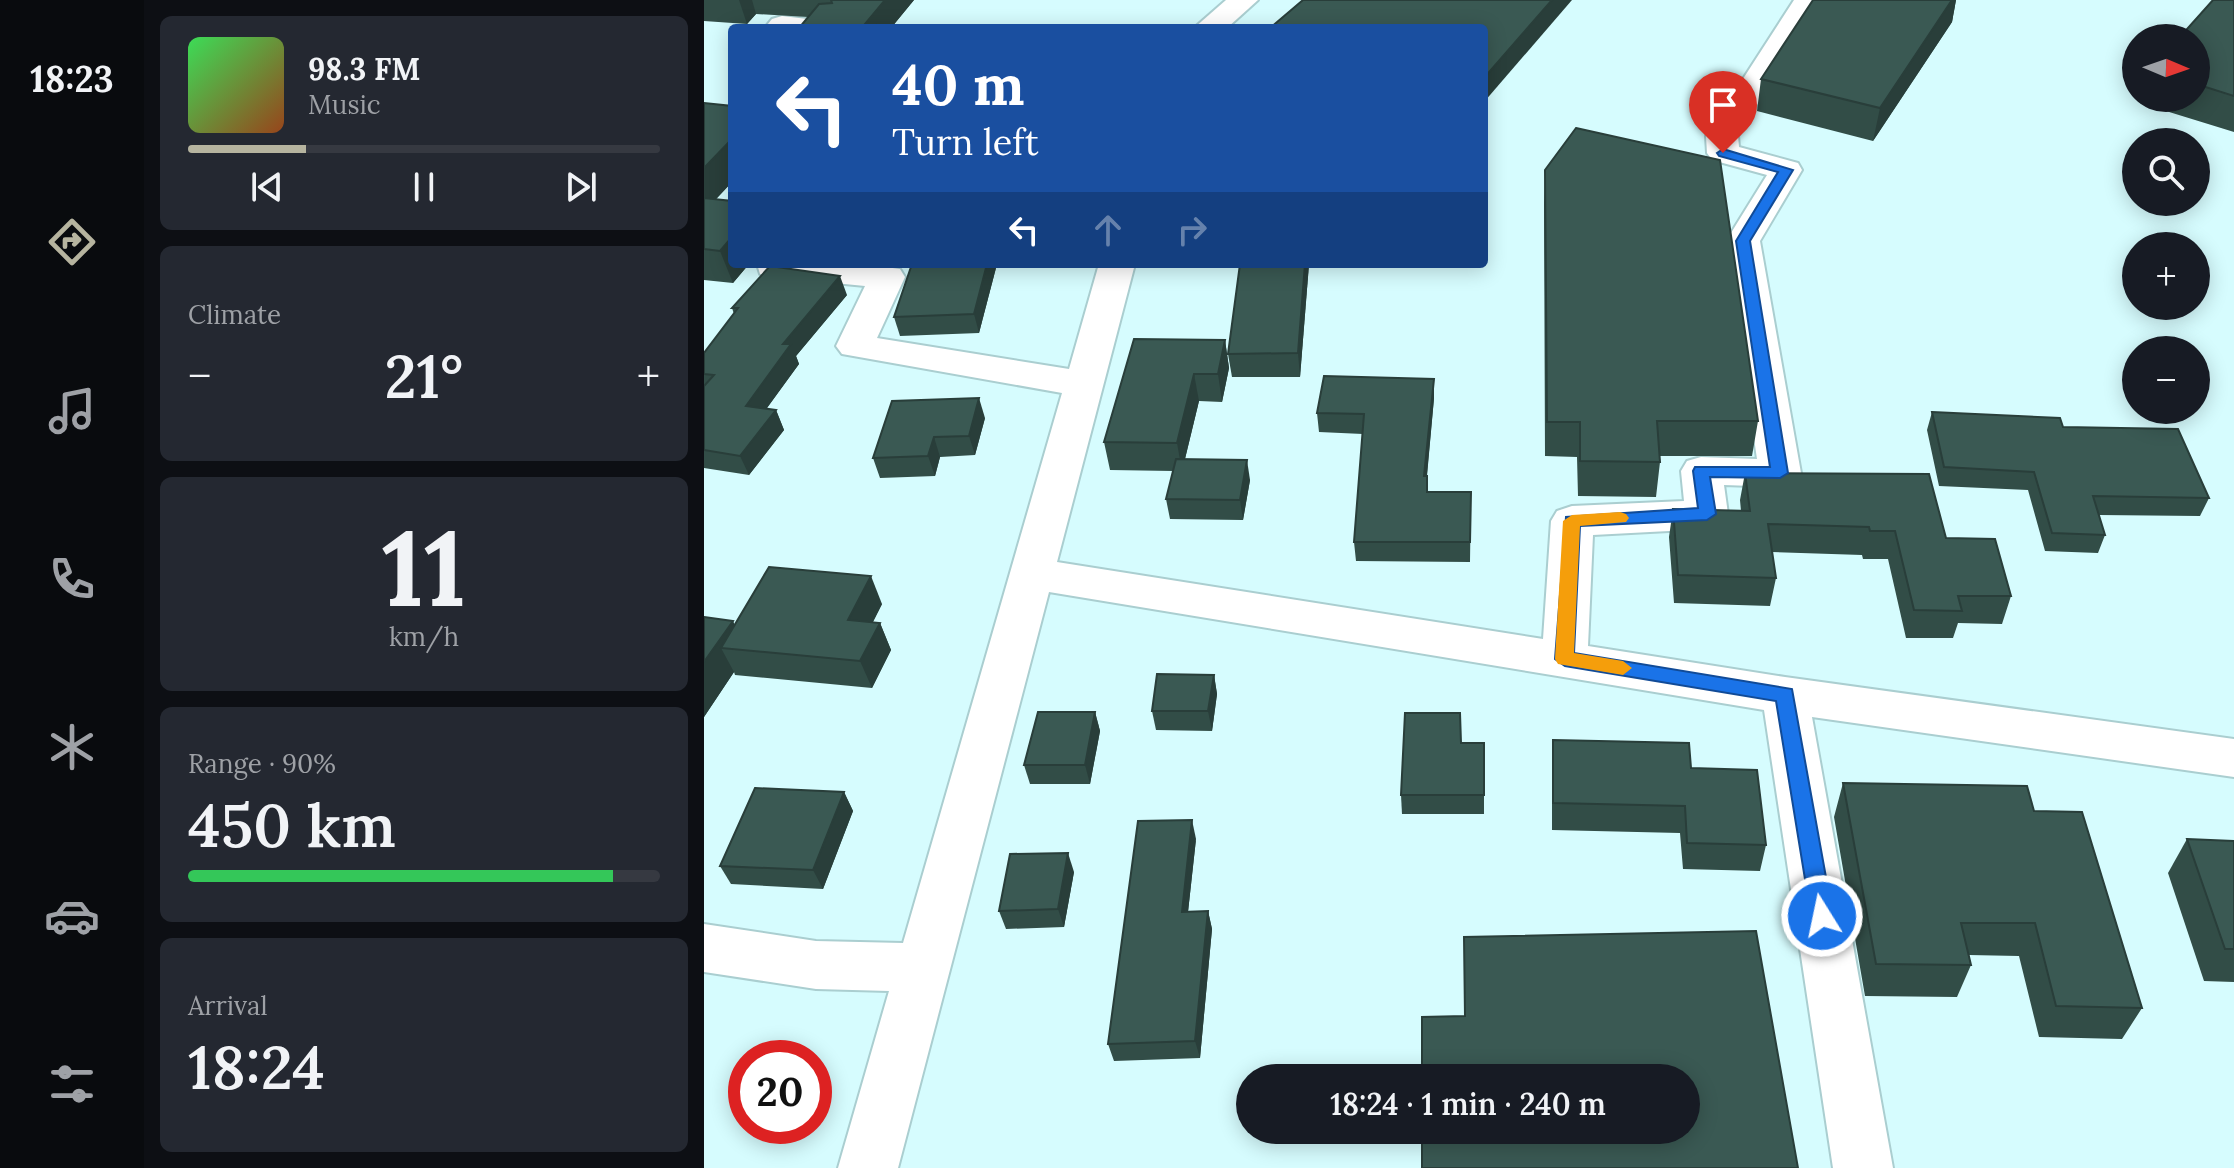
<!DOCTYPE html>
<meta charset="utf-8">
<style>
:root{--surface:#171b24;--page:#242831;--text:#f1f3f6;--muted:#9ea1a6;--line:#363941;--accent:#b6b49f}
body{margin:0;font-family:Lora,serif;background:var(--page);color:var(--text);height:100vh;display:flex;flex-direction:column;font-size:30px;white-space:nowrap}
*{box-sizing:border-box;margin:0}
p{font-size:26px;color:var(--muted)}
.icon{flex:none;width:44px;height:44px;fill:none;stroke:currentColor;stroke-width:2;stroke-linecap:round;stroke-linejoin:round}
.map{position:relative;flex:1;overflow:hidden}
.panel{display:flex;flex-direction:column;gap:16px;padding:16px;background:#0d0f14;width:560px}
.panel>*{flex:none}
.hud{position:absolute;left:24px;top:24px;width:760px;height:244px;border-radius:8px;box-shadow:0 4px 20px #0003;background:#1a4fa0;color:#fff;overflow:hidden}
.needle{width:52px;rotate:92deg}
.fabs{position:absolute;left:1418px;top:24px;display:grid;gap:16px}
.fabs a{display:grid;place-items:center;width:88px;height:88px;border-radius:50%;background:var(--surface);box-shadow:0 4px 20px #0003;font-size:40px}
.speed{position:absolute;left:24px;top:1040px;display:flex;gap:16px;font-size:40px;font-weight:700;text-align:center}
.speed>*{display:grid;place-content:center;width:104px;height:104px;border-radius:50%;background:var(--surface);box-shadow:0 4px 20px #0003;line-height:1}
.speed .limit{border:12px solid #d22;background:#fff;color:#111}
.pin{position:absolute;display:grid;place-items:center;width:68px;height:68px;color:#fff;margin:-82px -34px;border-radius:50% 50% 50% 0;rotate:-45deg;box-shadow:0 0 8px #0007}
.pin .icon{rotate:45deg}
.me{position:absolute;width:88px;margin:-44px;rotate:350deg;stroke-linejoin:round;filter:drop-shadow(0 0 6px #0008)}
.turn{display:flex;align-items:center;gap:28px;height:168px;padding:0 32px;font-size:36px}
.turn .icon{width:104px;height:104px;stroke-width:2.5}
.turn b{display:block;font-size:56px;line-height:68px}
.lanes{display:flex;align-items:center;height:76px;padding:0 32px;background:#0003;justify-content:center;gap:40px;direction:ltr}
.lanes .off{opacity:.35}
.big{font-size:60px;font-weight:600;line-height:1.1}
.panel .widget{flex:1;display:flex;flex-direction:column;justify-content:center;gap:12px;min-width:0;padding:0 28px;border-radius:12px;background:var(--page)}
.panel .dial{align-items:center;gap:0}
.dial b{font-size:104px;line-height:1}
.song{display:flex;align-items:center;gap:24px}
.cover{width:96px;height:96px;border-radius:12px;background:linear-gradient(135deg,hsl(130 70% 55%),hsl(20 70% 35%))}
.played{height:8px;border-radius:4px;background:linear-gradient(90deg,var(--accent) 25%,var(--line) 25%)}
.keys{display:flex;justify-content:space-around;direction:ltr}
.heat{display:flex;justify-content:space-between;align-items:center;font-size:44px;direction:ltr}
.charge{height:12px;border-radius:6px;background:linear-gradient(90deg,#34c759 90%,var(--line) 0)}
.trip{position:absolute;left:532px;top:1064px;width:464px;height:80px;border-radius:40px;background:var(--surface);box-shadow:0 4px 20px #0003;font-weight:600;line-height:80px;text-align:center}
main{display:flex;flex:1;min-height:0}
.tab-bar{display:flex;flex-direction:column;width:144px;justify-content:space-around;align-items:center;background:#090b0e;color:var(--muted)}
.tab-bar .icon{width:56px;height:56px}
.tab-bar .on{color:var(--accent)}
.tab-bar b{font-size:36px;color:var(--text)}
.map>svg:first-child{display:block}
.lines{fill:none;stroke-linecap:round;stroke-linejoin:round}
.minor-casing{stroke:#aaced0;stroke-width:4}
.minor{fill:#fff;fill-rule:evenodd}
.wall{fill:#324d47}
.shaded-wall{fill:#293e3a}
.building{fill:#3a5953;stroke:#293e3a;stroke-width:2}
.route{fill:#1a73e8;stroke:#114b97;stroke-width:2}
.slow{fill:#f59e0b}
</style>
<main>
<nav class="tab-bar">
<b>18:23</b>
<svg class="icon on" aria-label="directions" viewBox="0 0 24 24"><path d="M12 3l9 9-9 9-9-9zM9 14v-3h6M13 9l2 2-2 2"/></svg>
<svg class="icon" aria-label="music" viewBox="0 0 24 24"><path d="M9 18V5l10-2v13"/><circle cx="6" cy="18" r="3"/><circle cx="16" cy="16" r="3"/></svg>
<svg class="icon" aria-label="phone" viewBox="0 0 24 24"><path d="M5 4h4l2 5-3 2q2 4 5 5l2-3 5 2v4C11 20 4 13 5 4z"/></svg>
<svg class="icon" aria-label="climate" viewBox="0 0 24 24"><path d="M12 3v18M4 7l16 10M4 17L20 7"/></svg>
<svg class="icon" aria-label="car" viewBox="0 0 24 24"><path d="M5 17H2v-5l4-1 3-4h7l3 4 3 1v5h-3M9 17h6M6 11h13"/><circle cx="7" cy="17" r="2"/><circle cx="17" cy="17" r="2"/></svg>
<svg class="icon" aria-label="filters" viewBox="0 0 24 24"><path d="M4 7h16M4 17h16"/><circle cx="9" cy="7" r="2"/><circle cx="15" cy="17" r="2"/></svg>
</nav>
<section class="panel">
<div class="widget">
<div class="song"><i class="cover"></i><div><b>98.3 FM</b><p>Music</p></div></div>
<div class="played"></div>
<div class="keys"><svg class="icon" aria-label="previous" viewBox="0 0 24 24"><path d="M18 5L8 12l10 7zM5 5v14"/></svg><svg class="icon" aria-label="pause" viewBox="0 0 24 24"><path d="M8 5v14M16 5v14"/></svg><svg class="icon" aria-label="next" viewBox="0 0 24 24"><path d="M6 5l10 7-10 7zM19 5v14"/></svg></div>
</div>
<div class="widget"><p>Climate</p>
<div class="heat"><a>−</a><b class="big">21°</b><a>+</a></div>
</div>
<div class="widget dial"><b>11</b><p>km/h</p></div>
<div class="widget"><p>Range · 90%</p><b class="big">450 km</b><div class="charge"></div></div>
<div class="widget"><p>Arrival</p><b class="big">18:24</b></div>
</section>
<div class="map">
<svg width="1530" height="1168" viewBox="0 0 1530 1168">
<rect width="100%" height="100%" fill="#d6fcfe"/>
<g class="lines">
<defs>
<g id="minor">
<polygon points="522,0 554,0 523,28 490,28"/>
<polygon points="1090,0 1118,0 1034,136 1035,147 1094,163 1098,170 1056,241 1097,473 1091,483 1076,487 1020,485 1024,514 1018,524 1003,529 889,535 884,646 1081,677 1530,739 1530,777 1108,717 1189,1168 1129,1168 1060,710 345,592 194,1168 134,1168 185,991 112,989 0,972 0,924 112,941 199,943 358,393 138,354 132,346 161,286 69,277 56,274 53,264 159,264 196,269 201,277 173,338 365,369 395,264 431,264 353,562 839,639 847,521 853,511 868,506 980,501 977,471 983,461 997,457 1053,459 1022,241 1063,175 1008,160 1003,153 1002,136"/>
<polygon points="78,16 129,22 134,28 66,28 63,25 68,19"/>
</g>
</defs>
<use href="#minor" class="minor-casing"/>
<use href="#minor" class="minor"/>
</g>
<g class="wall">
<polygon points="0,0 210,0 187,28 95,28 104,17 52,14 43,24 0,21"/>
<polygon points="1109,0 1252,0 1248,22 1169,141 1053,111 1057,79"/>
<polygon points="1530,0 1530,132 1436,103 1437,98 1492,98 1492,38"/>
<polygon points="0,103 28,106 28,182 12,199 28,264 45,264 29,283 0,280"/>
<polygon points="841,170 1054,421 1048,456 955,456 956,462 952,497 874,496 873,457 841,456 840,203"/>
<polygon points="293,264 275,333 196,336 190,317"/>
<polygon points="536,264 605,264 596,377 528,377 524,354"/>
<polygon points="143,295 92,356 95,364 62,409 72,410 80,430 45,475 0,468 0,353 30,314 28,308"/>
<polygon points="521,340 525,368 518,402 495,401 481,459 546,480 539,520 466,519 462,499 469,471 406,470 400,442"/>
<polygon points="730,398 723,476 724,492 767,492 766,562 652,561 650,542 659,434 615,432 613,413"/>
<polygon points="1228,412 1359,427 1505,498 1496,516 1395,515 1401,535 1394,553 1341,551 1324,490 1235,486 1223,430"/>
<polygon points="281,418 271,455 236,457 231,476 176,478 169,458"/>
<polygon points="1041,473 1242,538 1307,596 1298,624 1254,623 1249,638 1202,638 1184,559 1159,559 1158,555 1068,552 1072,578 1066,606 970,603 965,537 969,509 1037,511 1036,500"/>
<polygon points="178,604 169,622 176,623 187,650 168,688 31,675 30,672 0,717 0,617 31,625"/>
<polygon points="510,675 513,694 508,731 452,730 448,711"/>
<polygon points="391,712 396,731 386,784 326,784 320,765"/>
<polygon points="849,740 987,768 1062,845 1056,871 979,869 976,833 848,830 848,767"/>
<polygon points="757,743 780,743 780,814 698,814 697,795"/>
<polygon points="1139,783 1330,811 1438,1008 1418,1039 1335,1037 1315,956 1265,955 1267,965 1253,997 1161,996 1130,817"/>
<polygon points="140,792 149,811 119,889 27,884 16,866"/>
<polygon points="492,839 484,912 504,911 508,929 496,1058 410,1061 404,1044"/>
<polygon points="1483,839 1530,841 1530,982 1500,981 1464,873"/>
<polygon points="370,872 360,927 302,929 295,911"/>
</g>
<g class="shaded-wall">
<polygon points="35,0 48,0 52,14 43,24"/>
<polygon points="181,0 210,0 187,28 162,28 161,24"/>
<polygon points="848,0 868,0 780,102 780,78"/>
<polygon points="1248,0 1252,0 1248,22 1169,141 1176,108"/>
<polygon points="28,139 28,182 0,212 0,168"/>
<polygon points="28,237 28,264 45,264 29,283 16,251"/>
<polygon points="283,264 293,264 275,333 270,314"/>
<polygon points="601,264 605,264 596,377 594,353"/>
<polygon points="136,276 143,295 92,356 95,364 50,426 42,406 79,344"/>
<polygon points="521,340 525,368 518,402 514,374"/>
<polygon points="490,374 495,401 478,471 473,443"/>
<polygon points="730,379 730,398 721,495 720,476"/>
<polygon points="275,398 281,418 271,455 265,436"/>
<polygon points="72,410 80,430 45,475 36,456"/>
<polygon points="230,437 236,457 231,476 224,456"/>
<polygon points="543,460 546,480 539,520 536,500"/>
<polygon points="167,576 178,604 156,647 144,620"/>
<polygon points="29,621 43,650 17,648 30,672 0,717 0,662"/>
<polygon points="176,623 187,650 168,688 156,661"/>
<polygon points="510,675 513,694 508,731 504,711"/>
<polygon points="391,712 396,731 386,784 381,765"/>
<polygon points="140,792 149,811 119,889 109,870"/>
<polygon points="488,820 492,839 482,930 478,912"/>
<polygon points="364,853 370,872 360,927 354,909"/>
<polygon points="504,911 508,929 496,1058 491,1041"/>
</g>
<g class="building">
<polygon points="127,0 181,0 161,24 171,24 168,28 95,28 115,4 128,3"/>
<polygon points="599,0 848,0 780,78 780,28 566,28"/>
<polygon points="1109,0 1248,0 1176,108 1057,79"/>
<polygon points="1509,0 1530,0 1530,96 1492,84 1492,38 1475,38"/>
<polygon points="0,103 28,106 28,139 0,168"/>
<polygon points="872,128 1016,160 1054,421 953,421 956,462 876,461 876,422 843,422 841,170"/>
<polygon points="0,198 28,201 28,237 16,251 0,249"/>
<polygon points="208,264 283,264 270,314 190,317"/>
<polygon points="536,264 601,264 594,353 524,354"/>
<polygon points="66,266 136,276 79,344 87,344 42,406 72,410 36,456 0,450 0,386 10,375 0,374 0,353 34,308 28,308"/>
<polygon points="430,339 521,340 514,374 490,374 473,443 400,442"/>
<polygon points="620,376 730,379 720,476 723,476 723,492 767,492 766,542 650,542 660,414 613,413"/>
<polygon points="275,398 265,436 230,437 224,456 169,458 188,401"/>
<polygon points="1228,412 1356,418 1359,427 1474,429 1505,498 1389,496 1401,535 1348,533 1330,472 1240,467"/>
<polygon points="472,459 543,460 536,500 462,499"/>
<polygon points="1041,473 1225,474 1242,538 1291,539 1307,596 1254,596 1258,611 1210,610 1191,531 1166,531 1165,527 1064,524 1072,578 974,575 969,509 1046,511"/>
<polygon points="65,567 167,576 144,620 176,623 156,661 17,648"/>
<polygon points="0,617 29,621 0,662"/>
<polygon points="453,674 510,675 504,711 448,711"/>
<polygon points="334,712 391,712 381,765 320,765"/>
<polygon points="701,713 756,713 757,743 780,743 780,795 697,795"/>
<polygon points="849,740 985,743 987,768 1053,770 1062,845 983,843 981,806 849,803"/>
<polygon points="1139,783 1323,786 1330,811 1378,812 1438,1008 1352,1006 1331,923 1257,923 1267,965 1172,964"/>
<polygon points="51,788 140,792 109,870 16,866"/>
<polygon points="488,820 478,912 504,911 491,1041 404,1044 434,821"/>
<polygon points="1483,839 1530,841 1530,949 1521,949"/>
<polygon points="364,853 354,909 295,911 306,854"/>
<polygon points="1052,931 1094,1168 718,1168 718,1130 982,1130 982,1078 718,1078 718,1017 761,1016 760,937"/>
</g>
<polygon class="route" points="1019,149 1089,170 1046,241 1084,473 1076,478 1006,477 1012,514 1003,520 876,526 870,653 1088,689 1129,916 1126,922 1118,925 1110,922 1107,916 1072,701 861,666 851,659 862,517 994,508 989,471 991,467 1066,467 1032,241 1074,172 1015,156 1013,153"/>
<polygon class="slow" points="916,512 922,514 925,518 922,522 876,526 870,653 919,661 928,668 919,675 854,664 851,659 859,521 868,515"/>
</svg>
<div class="fabs">
<a><svg class="needle" viewBox="-14 -14 28 28"><path d="M0-13l5 13h-10z" fill="#e53935"/><path d="M0 13l5-13h-10z" fill="#9ea1a6"/></svg></a>
<a><svg class="icon" aria-label="search" viewBox="0 0 24 24"><circle cx="10" cy="10" r="6"/><path d="M15 15l6 6"/></svg></a>
<a>+</a>
<a>−</a>
</div>
<div class="speed"><div class="limit">20</div></div>
<div class="pin" style="left:1019px;top:153px;background:#d93025"><svg class="icon" aria-label="arrive" viewBox="0 0 24 24"><path d="M6 21V4h12l-3 4 3 4H6"/></svg></div>
<svg class="me" style="left:1118px;top:916px" viewBox="-20 -20 40 40"><circle r="17" fill="#1a73e8" stroke="#fff" stroke-width="3"/><path d="M0-11L8 9 0 5-8 9z" fill="#fff"/></svg>
<div class="trip">18:24 · 1 min · 240 m</div>
<div class="hud">
<div class="turn"><svg class="icon" aria-label="left" viewBox="0 0 24 24"><path d="M17 20v-9H6M10 6l-5 5 5 5"/></svg><div><b>40 m</b>Turn left</div></div>
<div class="lanes"><svg class="icon" aria-label="left" viewBox="0 0 24 24"><path d="M17 20v-9H6M10 6l-5 5 5 5"/></svg><svg class="icon off" aria-label="ahead" viewBox="0 0 24 24"><path d="M12 20V5M6 11l6-6 6 6"/></svg><svg class="icon off" aria-label="right" viewBox="0 0 24 24"><path d="M7 20v-9h11M14 6l5 5-5 5"/></svg></div>
</div>
</div>
</main>
